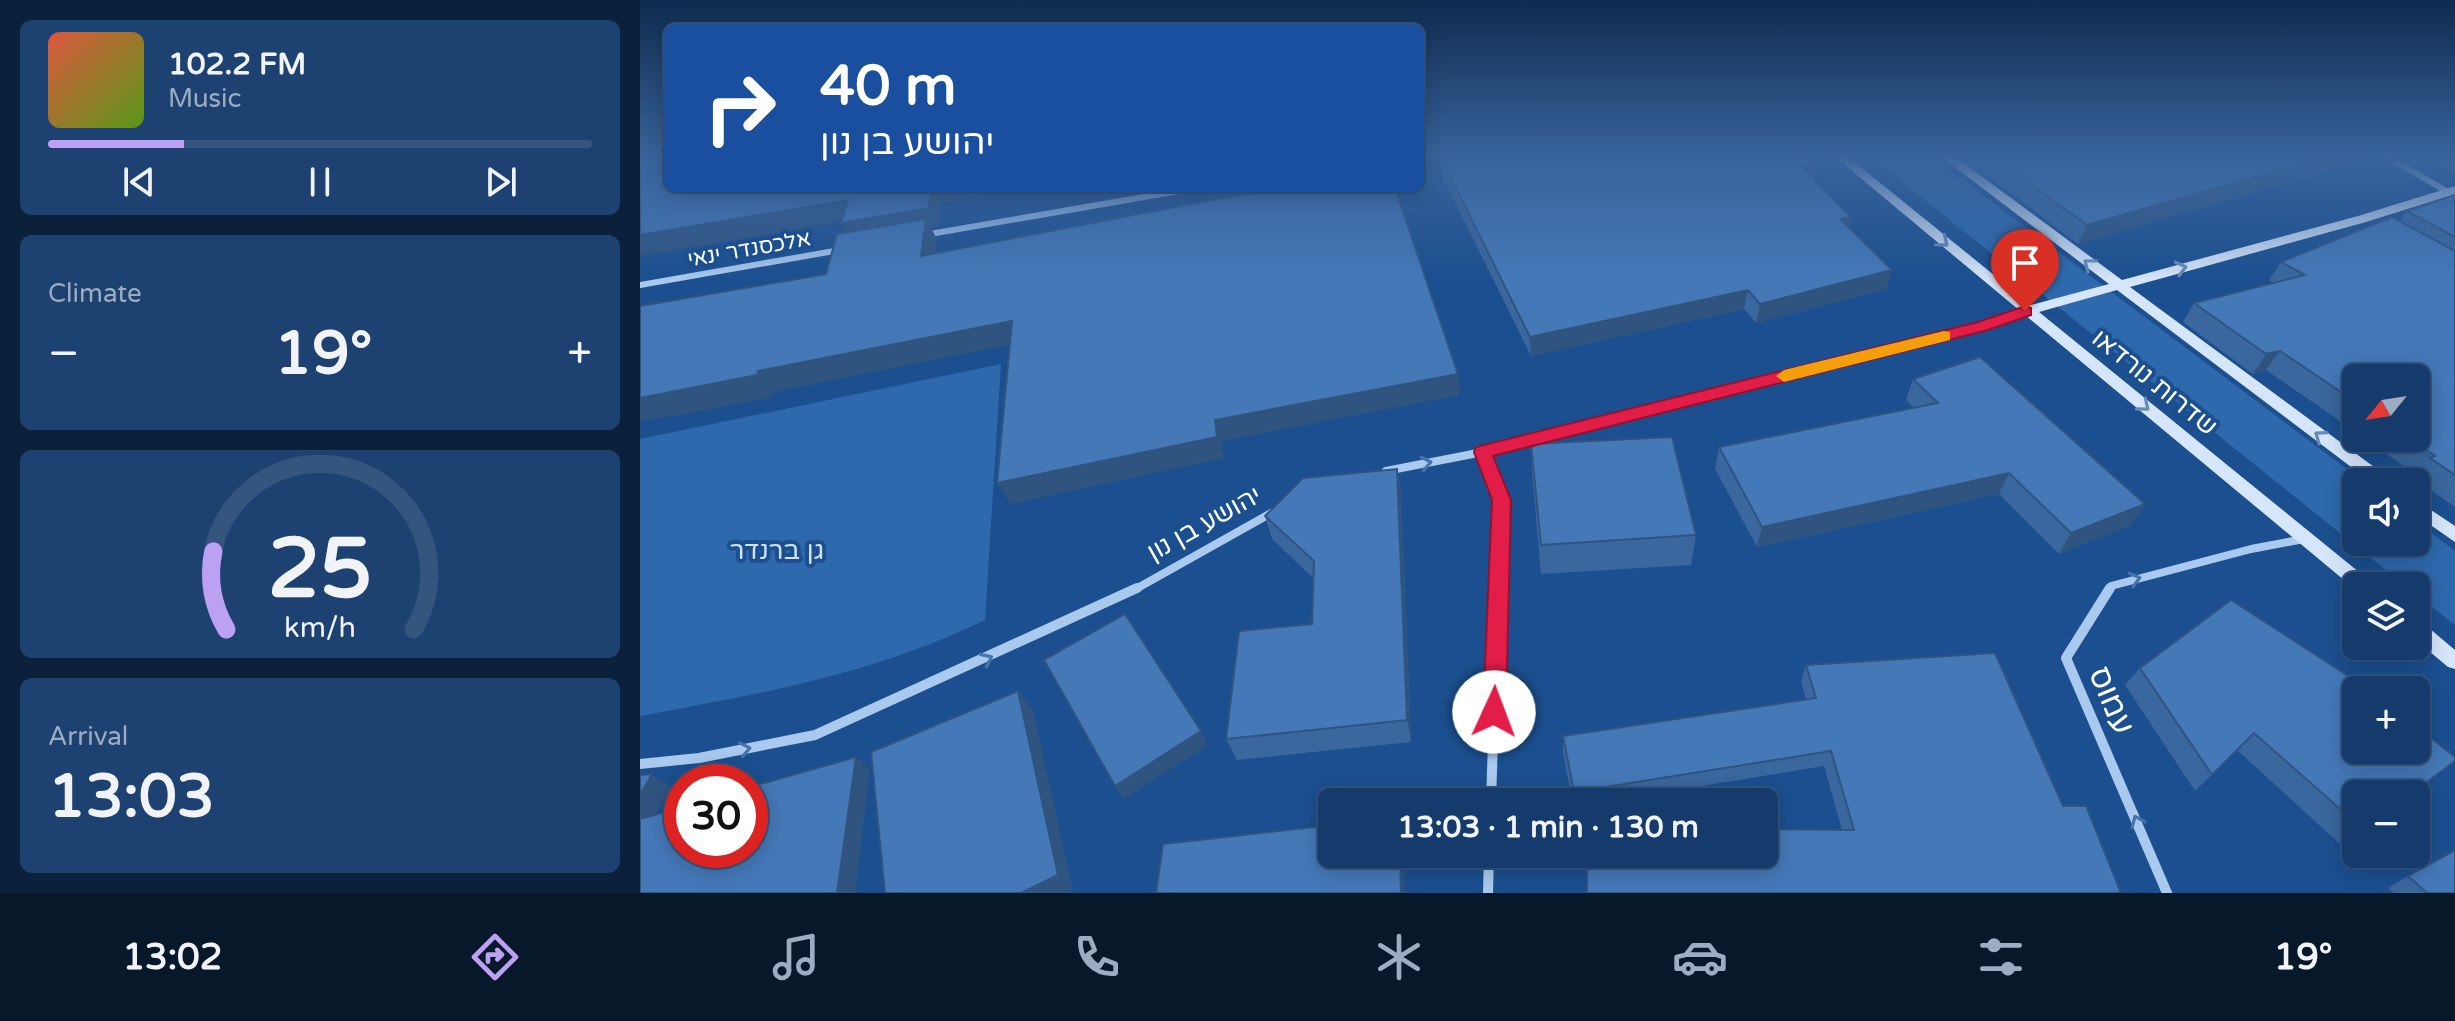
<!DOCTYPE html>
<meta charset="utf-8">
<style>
:root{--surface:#143b6b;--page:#1d4271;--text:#f1f3f6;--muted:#9dadc1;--line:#33557e;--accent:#bca0f2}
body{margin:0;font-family:"Varela Round","Noto Sans Hebrew",sans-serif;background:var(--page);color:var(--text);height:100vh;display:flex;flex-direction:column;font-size:30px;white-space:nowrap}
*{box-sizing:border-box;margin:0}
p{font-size:26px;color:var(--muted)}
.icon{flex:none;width:44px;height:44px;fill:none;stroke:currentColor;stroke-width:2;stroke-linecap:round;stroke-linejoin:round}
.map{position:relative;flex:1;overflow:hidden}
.drawer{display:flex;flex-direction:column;gap:20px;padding:20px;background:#0b203b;width:640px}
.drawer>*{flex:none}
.guide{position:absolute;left:24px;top:24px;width:760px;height:168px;border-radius:12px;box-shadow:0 4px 20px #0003,0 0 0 2px var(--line);background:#1a4fa0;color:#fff;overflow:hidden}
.needle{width:52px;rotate:240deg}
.tools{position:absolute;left:1702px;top:364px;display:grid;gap:16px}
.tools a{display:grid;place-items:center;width:88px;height:88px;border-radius:12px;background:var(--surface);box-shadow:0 4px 20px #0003,0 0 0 2px var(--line);font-size:40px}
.speed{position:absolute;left:24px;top:764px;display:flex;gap:16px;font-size:40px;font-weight:700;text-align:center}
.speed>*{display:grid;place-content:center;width:104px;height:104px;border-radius:50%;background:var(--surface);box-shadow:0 4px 20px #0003,0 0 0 2px var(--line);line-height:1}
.speed .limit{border:12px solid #d22;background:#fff;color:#111}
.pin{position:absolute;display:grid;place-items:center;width:68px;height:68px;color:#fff;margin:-82px -34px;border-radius:50% 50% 50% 0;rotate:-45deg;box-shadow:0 0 8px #0007}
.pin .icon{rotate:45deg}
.me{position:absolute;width:88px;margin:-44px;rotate:2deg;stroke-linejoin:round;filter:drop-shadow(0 0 6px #0008)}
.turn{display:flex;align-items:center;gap:28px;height:168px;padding:0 24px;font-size:36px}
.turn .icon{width:104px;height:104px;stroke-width:2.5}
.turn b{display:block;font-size:56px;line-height:68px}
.big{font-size:60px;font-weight:700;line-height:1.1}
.drawer .tile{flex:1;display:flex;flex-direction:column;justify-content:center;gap:12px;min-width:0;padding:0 28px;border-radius:12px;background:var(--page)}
.drawer .dial{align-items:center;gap:0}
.dial svg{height:208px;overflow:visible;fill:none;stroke:var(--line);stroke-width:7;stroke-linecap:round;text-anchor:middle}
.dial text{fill:var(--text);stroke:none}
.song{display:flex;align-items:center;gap:24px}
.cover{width:96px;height:96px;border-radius:12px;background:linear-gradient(135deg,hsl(10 70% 55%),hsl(90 70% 35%))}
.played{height:8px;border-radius:4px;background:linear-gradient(90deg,var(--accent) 25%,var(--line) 25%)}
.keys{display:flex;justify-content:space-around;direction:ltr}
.heat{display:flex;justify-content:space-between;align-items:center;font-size:44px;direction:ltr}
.trip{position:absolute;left:678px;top:788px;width:460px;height:80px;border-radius:12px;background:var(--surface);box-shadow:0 4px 20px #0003,0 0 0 2px var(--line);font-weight:700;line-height:80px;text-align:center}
.menu{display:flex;height:128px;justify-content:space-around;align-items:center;background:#08182b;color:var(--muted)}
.menu .icon{width:56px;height:56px}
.menu .on{color:var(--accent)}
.menu b{font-size:36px;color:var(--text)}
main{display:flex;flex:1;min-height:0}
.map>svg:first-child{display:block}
.green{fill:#2e69ad}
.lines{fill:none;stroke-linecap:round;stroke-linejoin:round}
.street-far2{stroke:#a9c9ee;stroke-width:6}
.street-far1{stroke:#a9c9ee;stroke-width:8}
.street{stroke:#a9c9ee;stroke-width:10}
.secondary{fill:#d6e6fa;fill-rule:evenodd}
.wall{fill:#3a679d}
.shaded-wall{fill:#305480}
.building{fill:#4478b7;stroke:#305480;stroke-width:2}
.oneway{stroke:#668bba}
.oneway2{stroke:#4674ac}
.route{fill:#e11d48;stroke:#92132f;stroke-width:2}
.slow{fill:#f59e0b}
.labels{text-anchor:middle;stroke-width:8;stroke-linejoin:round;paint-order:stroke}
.far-street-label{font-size:22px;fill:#fff;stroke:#1b4f8f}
.street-label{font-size:26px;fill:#fff;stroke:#1b4f8f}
.park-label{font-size:26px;fill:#cfe3fa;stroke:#1b4f8f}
.near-street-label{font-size:32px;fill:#fff;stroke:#1b4f8f}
</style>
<main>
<section class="drawer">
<div class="tile">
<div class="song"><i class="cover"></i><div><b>102.2 FM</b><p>Music</p></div></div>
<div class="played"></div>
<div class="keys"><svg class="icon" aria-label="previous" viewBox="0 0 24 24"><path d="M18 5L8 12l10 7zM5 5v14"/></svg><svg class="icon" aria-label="pause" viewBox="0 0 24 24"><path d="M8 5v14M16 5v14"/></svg><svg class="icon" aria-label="next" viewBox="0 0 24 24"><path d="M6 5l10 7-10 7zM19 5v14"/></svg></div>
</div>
<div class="tile"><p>Climate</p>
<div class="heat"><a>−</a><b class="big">19°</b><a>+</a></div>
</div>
<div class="tile dial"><svg viewBox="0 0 100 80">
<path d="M14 69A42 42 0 1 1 86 69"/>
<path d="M14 69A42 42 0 0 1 9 39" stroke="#bca0f2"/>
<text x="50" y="56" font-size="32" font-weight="700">25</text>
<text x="50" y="72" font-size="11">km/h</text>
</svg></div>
<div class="tile"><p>Arrival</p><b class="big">13:03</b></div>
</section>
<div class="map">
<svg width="1815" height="893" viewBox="0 0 1815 893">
<rect width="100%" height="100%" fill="#1b4f8f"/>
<g class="green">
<polygon points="1230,156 1291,156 1724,482 1716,482 1716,542 1776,542 1776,521 1815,551 1815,625 1776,594 1776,586 1766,586"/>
<path d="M361,364L345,620C234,674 120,694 0,716V439Z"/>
</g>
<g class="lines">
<g class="street-far2">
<polyline points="1746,156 1808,192"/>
<polyline points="284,235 556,188"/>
<polyline points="0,285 200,250"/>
<polyline points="1252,349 1342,326 1385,311"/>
</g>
<g class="street-far1">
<polyline points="843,452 861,500 858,590"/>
<polyline points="746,471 843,452 1260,347"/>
<polyline points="494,590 633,512"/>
<polyline points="1469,590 1471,586 1611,549 1664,539"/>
</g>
<g class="street">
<polyline points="1470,588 1426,658 1527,893"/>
<polyline points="0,764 59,758 175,735 497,588"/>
<polyline points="851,802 858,588"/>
<polyline points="848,893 849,854"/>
</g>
<g class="secondary">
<polygon points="1194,156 1207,156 1391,305 1469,284 1300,156 1314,156 1482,280 1718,216 1815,186 1815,194 1726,222 1490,287 1749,478 1751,482 1731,482 1477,290 1399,312 1730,581 1733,586 1716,586 1716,590 1385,315 1380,314 1379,310"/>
<polygon points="1776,500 1815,526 1815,542 1776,515"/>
<polygon points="1776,621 1783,623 1815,650 1815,669 1808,667 1776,640"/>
</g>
</g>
<g class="wall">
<polygon points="800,156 1171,177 1211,217 1209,228 1247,289 1116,323 1104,309 891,356 801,174"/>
<polygon points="1322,156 1740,156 1438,244"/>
<polygon points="1782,156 1815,156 1815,174"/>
<polygon points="1815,195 1815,507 1772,477 1775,474 1724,438 1776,438 1716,378 1716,432 1626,370 1613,374 1543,322 1554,303 1633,283 1629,280 1641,262 1760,221 1767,211"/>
<polygon points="1273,379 1505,504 1491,525 1419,554 1359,494 1117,547 1075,469 1079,447 1274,408 1266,400"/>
<polygon points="891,444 1056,535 1051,565 901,574 892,474"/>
<polygon points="757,469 761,493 771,742 597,760 586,739 672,624 673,578 632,539 625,516"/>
<polygon points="1591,600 1716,794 1716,835 1701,845 1597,750 1555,791 1485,685 1500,668"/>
<polygon points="1166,665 1423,806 1481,893 946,893 946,854 1124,854 1202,830 1184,766 964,802 932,802 923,752 923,736 1166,699 1161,682"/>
<polygon points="1768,876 1815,893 1754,893 1748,888"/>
</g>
<g class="shaded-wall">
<polygon points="1689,156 1740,156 1438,244 1447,225"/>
<polygon points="1174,166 1170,184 1162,168"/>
<polygon points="291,188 380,188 301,203 298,227 291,228 297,239 292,276 281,256 213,242 201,223"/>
<polygon points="208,200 218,219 0,256 0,235"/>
<polygon points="1211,217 1207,235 1200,219"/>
<polygon points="1252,270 1247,289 1116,323 1120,304"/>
<polygon points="1108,290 1104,309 891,356 890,337"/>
<polygon points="372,321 382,342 134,392 133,397 0,422 0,398 118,371"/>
<polygon points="1640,351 1626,370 1613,374 1626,354"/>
<polygon points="818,374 820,395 582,441 584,458 370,504 357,483 575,420"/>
<polygon points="757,469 761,493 771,742 767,720"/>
<polygon points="1369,473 1359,494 1117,547 1122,527"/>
<polygon points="1505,504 1491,525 1419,554 1431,533"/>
<polygon points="378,691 393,710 433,891 430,893 381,893"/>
<polygon points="561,731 568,745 484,799 475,786"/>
<polygon points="216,757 230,770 215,893 197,893"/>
<polygon points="12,774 31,787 4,836 0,834 0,795"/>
<polygon points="760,854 764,854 765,893 761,893"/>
</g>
<g class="building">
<polygon points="0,156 28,156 28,188 291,188 289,208 201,223 208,200 0,235"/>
<polygon points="800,156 1164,156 1174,166 1162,168 1211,217 1200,219 1252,270 1120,304 1108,290 890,337"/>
<polygon points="1352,156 1689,156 1447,225"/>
<polygon points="648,188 755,188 818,374 575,420 577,437 357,483 372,321 118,371 117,375 0,398 0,306 186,274 197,234 286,219 281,256 577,199"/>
<polygon points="1815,195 1815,237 1767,211"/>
<polygon points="1752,217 1815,251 1815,475 1790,458 1795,456 1769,438 1776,438 1776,378 1716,378 1716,402 1640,351 1626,354 1554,303 1665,275 1641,262"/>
<polygon points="1340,357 1505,504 1431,533 1369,473 1122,527 1079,447 1298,403 1273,379"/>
<polygon points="1032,437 1056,535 901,545 891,444"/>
<polygon points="757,469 767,720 586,739 599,631 672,624 674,561 625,516 663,478"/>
<polygon points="1591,600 1730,690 1716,690 1716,750 1776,750 1776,726 1815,757 1815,761 1771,794 1716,794 1716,823 1614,733 1572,775 1500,668"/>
<polygon points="485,614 561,731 475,786 404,660"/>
<polygon points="1355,653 1423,806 1446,806 1481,893 947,893 947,854 1124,854 1124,829 1214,830 1191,751 934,792 923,736 1176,698 1166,665"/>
<polygon points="378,691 418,875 381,893 245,893 231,752"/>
<polygon points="216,757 197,893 0,893 0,819 42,807 42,850 110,850 110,787"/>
<polygon points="12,774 0,795 0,775"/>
<polygon points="692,825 692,854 760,854 761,893 516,893 523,844"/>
<polygon points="1815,850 1815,893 1787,893 1768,876"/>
</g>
<defs><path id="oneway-chevron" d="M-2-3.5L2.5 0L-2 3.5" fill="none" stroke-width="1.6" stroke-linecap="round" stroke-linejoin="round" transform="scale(2)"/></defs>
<g class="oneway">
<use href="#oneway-chevron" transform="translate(1303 242) rotate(40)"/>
<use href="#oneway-chevron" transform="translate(1449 264) rotate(-143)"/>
<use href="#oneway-chevron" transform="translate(1541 268) rotate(-15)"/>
<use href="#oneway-chevron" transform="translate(1504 406) rotate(39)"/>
<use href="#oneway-chevron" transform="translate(1680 436) rotate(-144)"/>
</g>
<g class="oneway2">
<use href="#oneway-chevron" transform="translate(786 463) rotate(-11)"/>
<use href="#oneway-chevron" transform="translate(1495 579) rotate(-15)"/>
<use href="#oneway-chevron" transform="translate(347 659) rotate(-25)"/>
<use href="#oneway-chevron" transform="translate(105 749) rotate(-11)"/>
<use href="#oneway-chevron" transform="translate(1497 821) rotate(-113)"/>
</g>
<linearGradient id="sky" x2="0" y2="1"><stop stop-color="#0f2b4f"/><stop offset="0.56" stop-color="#39639b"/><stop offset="1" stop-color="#39639b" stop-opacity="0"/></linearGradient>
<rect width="1815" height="281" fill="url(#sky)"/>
<polygon class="route" points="1385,306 1391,308 1391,315 1348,330 853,456 871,500 866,712 862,719 854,722 846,719 843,712 852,500 834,452 836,447 1338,322"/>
<polygon class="slow" points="1304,331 1310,332 1310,340 1144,382 1136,376 1144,370"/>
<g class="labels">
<g class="far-street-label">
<text transform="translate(109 248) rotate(-10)" y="8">אלכסנדר ינאי</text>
</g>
<g class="street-label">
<text transform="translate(1515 382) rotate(39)" y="9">שדרות נורדאו</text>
<text transform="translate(564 523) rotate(-29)" y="9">יהושע בן נון</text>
</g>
<g class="park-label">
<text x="137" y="559">גן ברנדר</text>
</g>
<g class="near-street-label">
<text transform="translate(1472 700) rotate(67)" y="11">עמוס</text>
</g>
</g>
</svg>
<div class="tools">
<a><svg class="needle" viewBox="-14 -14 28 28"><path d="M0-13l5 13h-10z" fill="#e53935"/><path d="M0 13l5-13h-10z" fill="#9dadc1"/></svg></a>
<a><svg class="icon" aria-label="sound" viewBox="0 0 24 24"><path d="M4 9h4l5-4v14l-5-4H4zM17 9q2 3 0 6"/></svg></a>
<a><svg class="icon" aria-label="layers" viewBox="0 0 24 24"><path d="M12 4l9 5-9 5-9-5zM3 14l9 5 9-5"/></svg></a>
<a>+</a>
<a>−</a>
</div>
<div class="speed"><div class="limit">30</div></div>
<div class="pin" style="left:1385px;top:311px;background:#d93025"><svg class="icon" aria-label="arrive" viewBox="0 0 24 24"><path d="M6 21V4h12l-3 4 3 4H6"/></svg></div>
<svg class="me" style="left:854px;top:712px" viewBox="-20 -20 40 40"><circle r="19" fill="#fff"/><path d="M0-13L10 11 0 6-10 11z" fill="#e11d48"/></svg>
<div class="trip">13:03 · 1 min · 130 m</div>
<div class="guide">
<div class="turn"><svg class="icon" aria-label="right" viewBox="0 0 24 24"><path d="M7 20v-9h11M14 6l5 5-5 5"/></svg><div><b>40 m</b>יהושע בן נון</div></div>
</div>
</div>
</main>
<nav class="menu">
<b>13:02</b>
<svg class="icon on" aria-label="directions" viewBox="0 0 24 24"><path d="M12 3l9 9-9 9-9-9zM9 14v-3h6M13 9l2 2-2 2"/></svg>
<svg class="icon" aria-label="music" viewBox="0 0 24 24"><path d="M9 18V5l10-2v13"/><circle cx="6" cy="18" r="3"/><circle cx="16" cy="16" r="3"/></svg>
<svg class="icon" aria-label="phone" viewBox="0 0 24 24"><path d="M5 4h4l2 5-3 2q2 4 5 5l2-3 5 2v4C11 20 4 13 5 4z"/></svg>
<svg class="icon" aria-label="climate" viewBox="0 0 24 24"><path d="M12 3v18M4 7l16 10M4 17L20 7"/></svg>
<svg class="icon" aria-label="car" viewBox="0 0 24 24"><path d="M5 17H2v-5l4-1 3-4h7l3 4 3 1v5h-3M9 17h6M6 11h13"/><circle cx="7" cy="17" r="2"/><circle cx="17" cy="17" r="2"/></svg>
<svg class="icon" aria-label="filters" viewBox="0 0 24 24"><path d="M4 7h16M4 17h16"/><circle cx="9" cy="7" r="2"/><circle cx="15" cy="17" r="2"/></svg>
<b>19°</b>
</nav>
